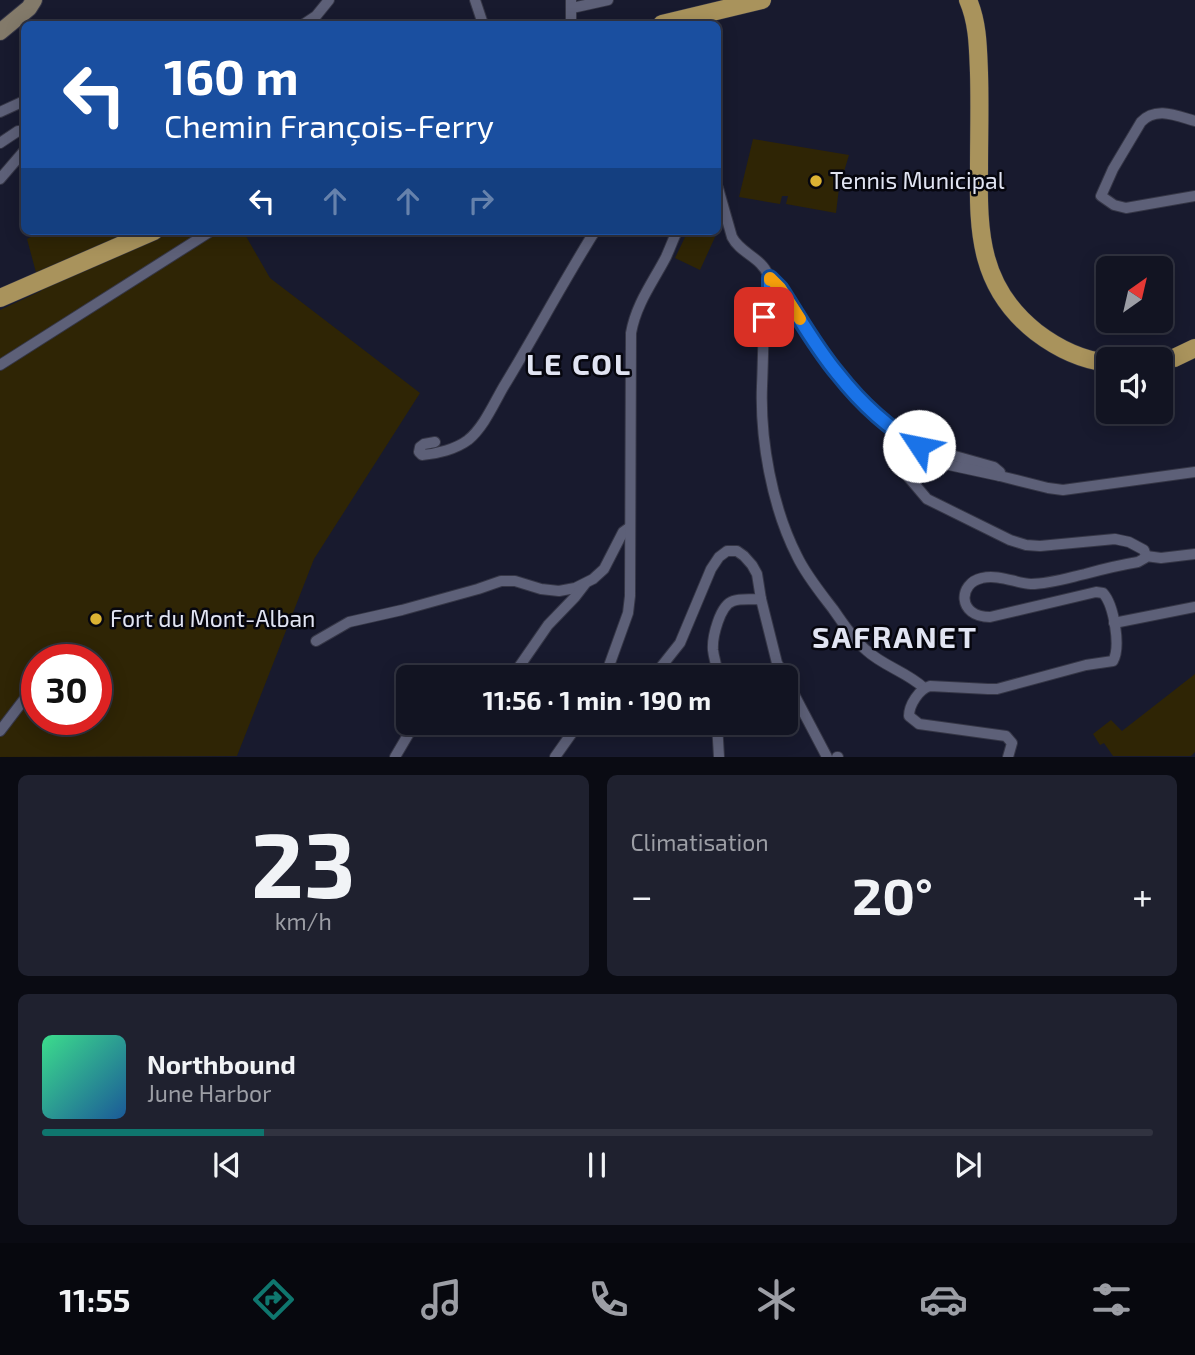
<!DOCTYPE html>
<html lang="fr">
<meta charset="utf-8">
<style>
:root{--surface:#121422;--page:#1f212f;--text:#f1f3f6;--muted:#9c9ea5;--line:#313340;--accent:#0f766e}
body{margin:0;font-family:"Exo 2",sans-serif;background:var(--page);color:var(--text);height:100vh;display:flex;flex-direction:column;font-size:26px;white-space:nowrap}
*{box-sizing:border-box;margin:0}
p{font-size:23px;color:var(--muted)}
.icon{flex:none;width:38px;height:38px;fill:none;stroke:currentColor;stroke-width:2;stroke-linecap:round;stroke-linejoin:round}
.map{position:relative;height:757px;overflow:hidden}
.details{display:flex;flex-direction:column;gap:18px;padding:18px;background:#0a0b13;flex:1}
.details>*{flex:none}
.top-card{position:absolute;left:21px;top:21px;width:700px;height:214px;border-radius:10px;box-shadow:0 4px 18px #0003,0 0 0 2px var(--line);background:#1a4fa0;color:#fff;overflow:hidden}
.needle{width:46px;rotate:34deg}
.buttons{position:absolute;left:1096px;top:256px;display:grid;gap:14px}
.buttons a{display:grid;place-items:center;width:77px;height:77px;border-radius:10px;background:var(--surface);box-shadow:0 4px 18px #0003,0 0 0 2px var(--line);font-size:35px}
.speed{position:absolute;left:21px;top:644px;display:flex;gap:14px;font-size:35px;font-weight:700;text-align:center}
.speed>*{display:grid;place-content:center;width:91px;height:91px;border-radius:50%;background:var(--surface);box-shadow:0 4px 18px #0003,0 0 0 2px var(--line);line-height:1}
.speed .limit{border:10px solid #d22;background:#fff;color:#111}
.pin{position:absolute;display:grid;place-items:center;width:60px;height:60px;color:#fff;margin:-30px;border-radius:14px;box-shadow:0 4px 10px #0006}
.me{position:absolute;width:77px;margin:-38px;rotate:304deg;stroke-linejoin:round;filter:drop-shadow(0 0 5px #0008)}
.turn{display:flex;align-items:center;gap:24px;height:147px;padding:0 28px;font-size:32px}
.turn .icon{width:91px;height:91px;stroke-width:2.5}
.turn b{display:block;font-size:49px;line-height:60px}
.lanes{display:flex;align-items:center;height:66px;padding:0 28px;background:#0003;justify-content:center;gap:35px;direction:ltr}
.lanes .off{opacity:.35}
.big{font-size:52px;font-weight:700;line-height:1.1}
.details .widget{flex:1;display:flex;flex-direction:column;justify-content:center;gap:10px;min-width:0;padding:0 24px;border-radius:10px;background:var(--page)}
.details .dial{align-items:center;gap:0}
.dial b{font-size:91px;line-height:1}
.song{display:flex;align-items:center;gap:21px}
.cover{width:84px;height:84px;border-radius:10px;background:linear-gradient(135deg,hsl(150 70% 55%),hsl(210 70% 35%))}
.played{height:7px;border-radius:4px;background:linear-gradient(90deg,var(--accent) 20%,var(--line) 20%)}
.keys{display:flex;justify-content:space-around;direction:ltr}
.heat{display:flex;justify-content:space-between;align-items:center;font-size:38px;direction:ltr}
.details .tiles{flex:1;display:grid;gap:18px;grid-template-columns:1fr 1fr}
.widget:last-child{grid-column:span 2}
.trip{position:absolute;left:396px;top:665px;width:402px;height:70px;border-radius:10px;background:var(--surface);box-shadow:0 4px 18px #0003,0 0 0 2px var(--line);font-weight:700;line-height:70px;text-align:center}
.menu{display:flex;height:112px;justify-content:space-around;align-items:center;background:#07080e;color:var(--muted)}
.menu .icon{width:49px;height:49px}
.menu .selected{color:var(--accent)}
.menu b{font-size:32px;color:var(--text)}
.map>svg:first-child{display:block}
.green{fill:#2f2505;fill-rule:evenodd}
.lines{fill:none;stroke-linecap:round;stroke-linejoin:round}
.street-casing{stroke:#353646;stroke-width:12}
.secondary-casing{stroke:#353646;stroke-width:18}
.primary-casing{stroke:#353646;stroke-width:19}
.street{stroke:#5d6078;stroke-width:10}
.secondary{stroke:#837a6a;stroke-width:16}
.primary{stroke:#a9935c;stroke-width:18}
.route-casing{stroke:#114b97;stroke-width:18}
.route{stroke:#1a73e8;stroke-width:12}
.slow{stroke:#f59e0b;stroke-width:12}
.poi-dot{fill:#dbb233;stroke:#06060e;stroke-width:2.5}
.labels{text-anchor:middle;stroke-width:5;stroke-linejoin:round;paint-order:stroke}
.poi-label{font-size:23px;fill:#e1e4f2;stroke:#06060e;text-anchor:start}
.district-label{font-size:30px;font-weight:bold;letter-spacing:2px;fill:#e1e4f2;stroke:#06060e}
</style>
<div class="map">
<svg width="1195" height="757" viewBox="0 0 1195 757">
<rect width="100%" height="100%" fill="#181a2e"/>
<g class="green">
<polygon points="753,139 849,155 839,188 836,213 786,204 788,196 782,196 780,204 739,197"/>
<polygon points="718,222 721,224 700,270 675,258 688,231 718,231"/>
<path d="M41,231H243L270,278L420,393L314,559L237,756L0,757V310L41,291L27,239ZM37,660H96V719H37Z"/>
<polygon points="1195,674 1195,752 1191,756 1113,756 1104,743 1100,745 1093,734 1111,720 1122,731"/>
</g>
<g class="lines">
<defs>
<g id="street">
<polyline points="475,0 483,24"/>
<polyline points="571,0 571,24"/>
<polyline points="572,8 608,0"/>
<polyline points="304,24 316,16 329,0"/>
<polyline points="0,112 24,101"/>
<path d="M1195,121C1177,116 1156,106 1141,122L1113,169L1101,196L1114,205L1126,208L1195,196"/>
<polyline points="0,143 18,131 24,131"/>
<polyline points="0,179 24,151"/>
<path d="M718,188L732,237C740,253 762,258 768,275C774,289 765,307 764,322C763,343 763,364 762,386C760,440 772,507 797,556C806,575 820,592 833,609C843,623 853,639 866,650C883,666 907,672 924,688"/>
<polyline points="770,278 780,288 836,373 887,424 903,437 919,446 994,467 1000,472 1000,476"/>
<polyline points="0,365 211,231"/>
<path d="M435,442L424,444L420,447L419,452L422,455C437,454 456,449 468,440C484,427 494,403 504,386C535,335 563,282 595,231"/>
<polyline points="1146,556 1144,550 1129,542 1115,539 1040,546 1026,545 1010,540 927,499 905,473 903,465 905,460 911,457 917,458 1000,476 1048,488 1063,490 1195,472"/>
<polyline points="1114,623 1195,607"/>
<polyline points="316,641 349,622 402,610 478,589 501,581 515,581 541,589 559,591 575,588 593,579 604,569 623,532 630,527"/>
<polyline points="512,677 548,625 575,597 585,584"/>
<path d="M605,677L628,613L630,596L631,333C636,304 653,282 666,257C670,248 673,240 677,231"/>
<polyline points="653,677 680,643 711,569 719,557 727,551 737,551 744,556 752,565 757,574 761,599 777,663 785,677"/>
<path d="M717,677C718,667 714,660 713,650C712,637 720,605 733,601C741,598 753,600 761,599"/>
<polyline points="786,679 827,757"/>
<polyline points="717,723 719,757"/>
<polyline points="0,731 29,693 37,685"/>
<polyline points="395,757 415,723"/>
<polyline points="555,757 579,723"/>
<polyline points="837,757 838,757"/>
<path d="M1008,757L1012,743L1006,736L919,724L909,716C909,705 919,689 930,686L988,689H997L1086,665L1113,661C1121,647 1114,605 1103,593L1096,592L990,617C957,617 958,583 982,578C998,574 1016,583 1031,584C1049,584 1068,578 1085,574C1103,569 1120,565 1138,562L1145,558L1146,556L1161,558L1195,554"/>
</g>
<polyline id="secondary" points="0,32 29,8 34,0"/>
<g id="primary">
<path d="M968,0C978,23 978,48 979,73C980,105 979,137 979,169C978,233 980,288 1036,332C1057,348 1081,360 1108,363"/>
<polyline points="662,24 762,0"/>
<polyline points="0,298 154,231"/>
<polyline points="1160,361 1174,358 1195,348"/>
</g>
</defs>
<use href="#street" class="street-casing"/>
<use href="#secondary" class="secondary-casing"/>
<use href="#primary" class="primary-casing"/>
<use href="#street" class="street"/>
<use href="#secondary" class="secondary"/>
<use href="#primary" class="primary"/>
</g>
<g class="lines">
<defs>
<path id="route" d="M764,317L770,288V278L780,288C799,317 816,348 838,374C860,402 888,428 919,446"/>
</defs>
<use href="#route" class="route-casing"/>
<use href="#route" class="route"/>
<polyline class="slow" points="770,280 770,278 780,288 800,319"/>
</g>
<g class="poi-dot">
<circle cx="816" cy="181" r="7"/>
<circle cx="96" cy="619" r="7"/>
</g>
<g class="labels">
<g class="poi-label">
<text x="830" y="189">Tennis Municipal</text>
<text x="110" y="627">Fort du Mont-Alban</text>
</g>
<g class="district-label">
<text x="579" y="375">LE COL</text>
<text x="895" y="648">SAFRANET</text>
</g>
</g>
</svg>
<div class="buttons">
<a><svg class="needle" viewBox="-14 -14 28 28"><path d="M0-13l5 13h-10z" fill="#e53935"/><path d="M0 13l5-13h-10z" fill="#9c9ea5"/></svg></a>
<a><svg class="icon" aria-label="sound" viewBox="0 0 24 24"><path d="M4 9h4l5-4v14l-5-4H4zM17 9q2 3 0 6"/></svg></a>
</div>
<div class="speed"><div class="limit">30</div></div>
<div class="pin" style="left:764px;top:317px;background:#d93025"><svg class="icon" aria-label="arrive" viewBox="0 0 24 24"><path d="M6 21V4h12l-3 4 3 4H6"/></svg></div>
<svg class="me" style="left:919px;top:446px" viewBox="-20 -20 40 40"><circle r="19" fill="#fff"/><path d="M0-13L10 11 0 6-10 11z" fill="#1a73e8"/></svg>
<div class="trip">11:56 · 1 min · 190 m</div>
<div class="top-card">
<div class="turn"><svg class="icon" aria-label="left" viewBox="0 0 24 24"><path d="M17 20v-9H6M10 6l-5 5 5 5"/></svg><div><b>160 m</b>Chemin François-Ferry</div></div>
<div class="lanes"><svg class="icon" aria-label="left" viewBox="0 0 24 24"><path d="M17 20v-9H6M10 6l-5 5 5 5"/></svg><svg class="icon off" aria-label="ahead" viewBox="0 0 24 24"><path d="M12 20V5M6 11l6-6 6 6"/></svg><svg class="icon off" aria-label="ahead" viewBox="0 0 24 24"><path d="M12 20V5M6 11l6-6 6 6"/></svg><svg class="icon off" aria-label="right" viewBox="0 0 24 24"><path d="M7 20v-9h11M14 6l5 5-5 5"/></svg></div>
</div>
</div>
<section class="details">
<div class="tiles">
<div class="widget dial"><b>23</b><p>km/h</p></div>
<div class="widget"><p>Climatisation</p>
<div class="heat"><a>−</a><b class="big">20°</b><a>+</a></div>
</div>
<div class="widget">
<div class="song"><i class="cover"></i><div><b>Northbound</b><p>June Harbor</p></div></div>
<div class="played"></div>
<div class="keys"><svg class="icon" aria-label="previous" viewBox="0 0 24 24"><path d="M18 5L8 12l10 7zM5 5v14"/></svg><svg class="icon" aria-label="pause" viewBox="0 0 24 24"><path d="M8 5v14M16 5v14"/></svg><svg class="icon" aria-label="next" viewBox="0 0 24 24"><path d="M6 5l10 7-10 7zM19 5v14"/></svg></div>
</div>
</div>
</section>
<nav class="menu">
<b>11:55</b>
<svg class="icon selected" aria-label="directions" viewBox="0 0 24 24"><path d="M12 3l9 9-9 9-9-9zM9 14v-3h6M13 9l2 2-2 2"/></svg>
<svg class="icon" aria-label="music" viewBox="0 0 24 24"><path d="M9 18V5l10-2v13"/><circle cx="6" cy="18" r="3"/><circle cx="16" cy="16" r="3"/></svg>
<svg class="icon" aria-label="phone" viewBox="0 0 24 24"><path d="M5 4h4l2 5-3 2q2 4 5 5l2-3 5 2v4C11 20 4 13 5 4z"/></svg>
<svg class="icon" aria-label="climate" viewBox="0 0 24 24"><path d="M12 3v18M4 7l16 10M4 17L20 7"/></svg>
<svg class="icon" aria-label="car" viewBox="0 0 24 24"><path d="M5 17H2v-5l4-1 3-4h7l3 4 3 1v5h-3M9 17h6M6 11h13"/><circle cx="7" cy="17" r="2"/><circle cx="17" cy="17" r="2"/></svg>
<svg class="icon" aria-label="filters" viewBox="0 0 24 24"><path d="M4 7h16M4 17h16"/><circle cx="9" cy="7" r="2"/><circle cx="15" cy="17" r="2"/></svg>
</nav>
